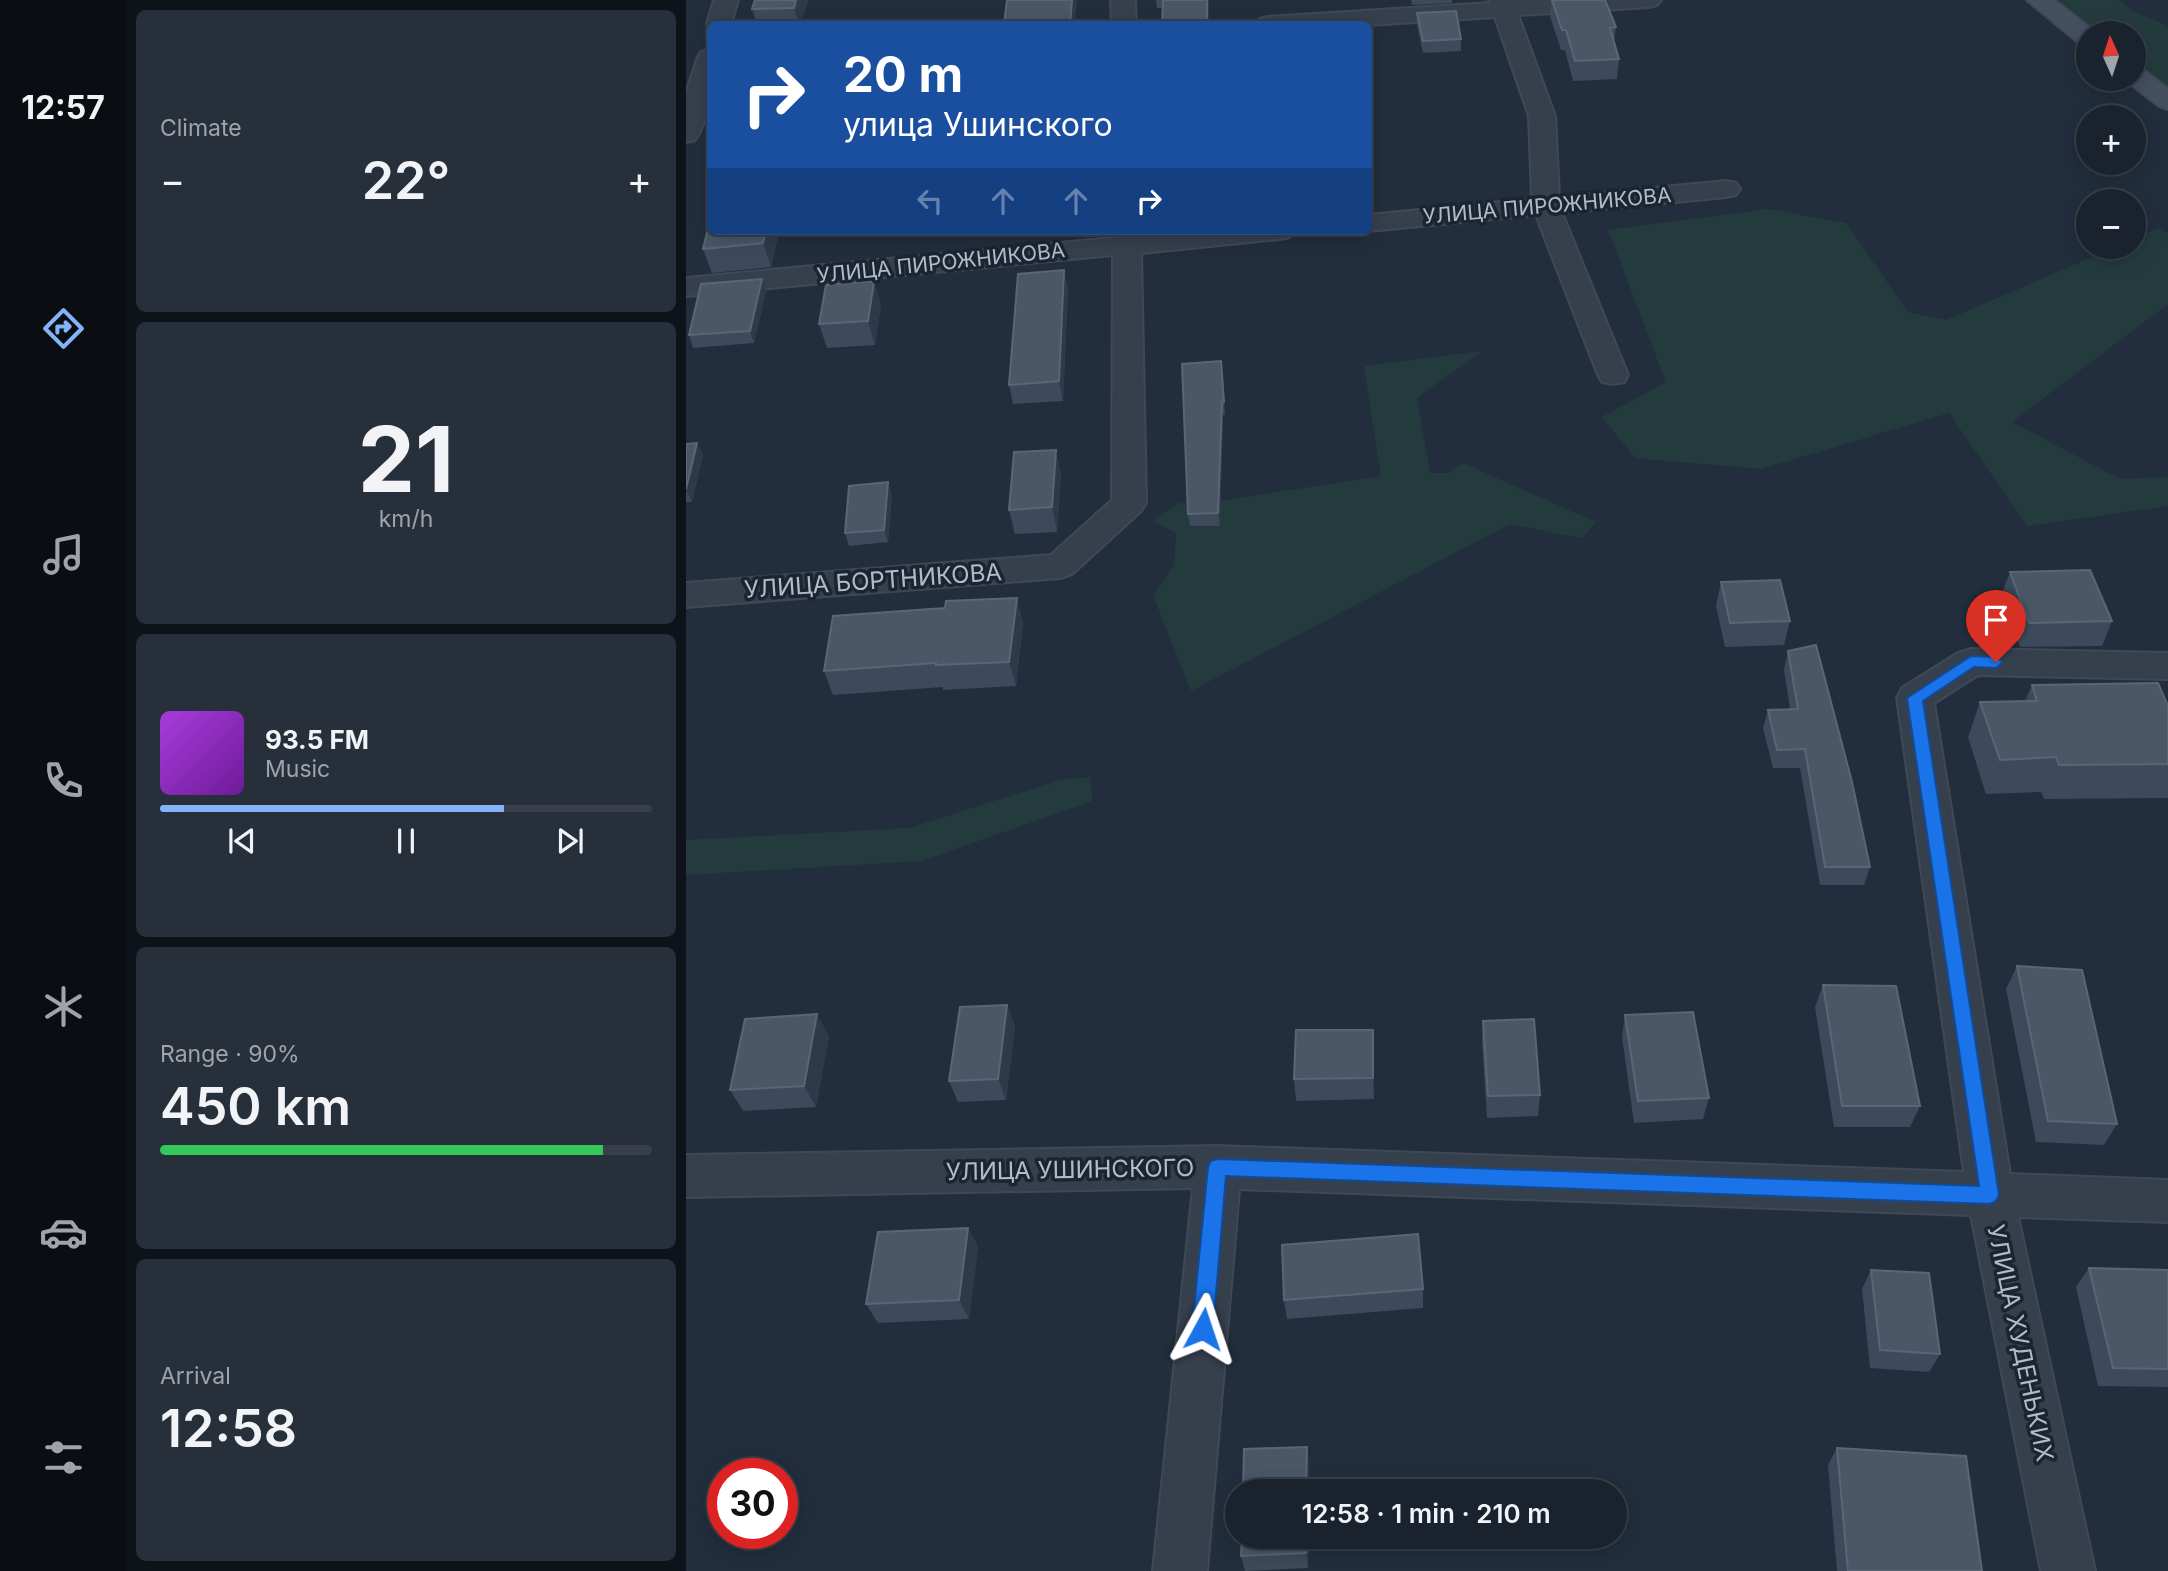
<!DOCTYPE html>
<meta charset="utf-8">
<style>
:root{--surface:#1a222e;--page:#272f3a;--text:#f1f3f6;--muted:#9fa4aa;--line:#383f4a;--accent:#85b3fa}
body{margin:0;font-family:Inter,sans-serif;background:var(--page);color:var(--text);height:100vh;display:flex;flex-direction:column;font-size:26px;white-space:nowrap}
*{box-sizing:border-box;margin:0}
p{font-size:23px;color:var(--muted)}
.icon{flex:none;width:38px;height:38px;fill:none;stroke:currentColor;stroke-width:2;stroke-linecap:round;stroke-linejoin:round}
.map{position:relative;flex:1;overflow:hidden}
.drawer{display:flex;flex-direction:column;gap:10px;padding:10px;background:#0e1319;width:560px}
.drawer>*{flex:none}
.guide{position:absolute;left:21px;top:21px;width:665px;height:214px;border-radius:10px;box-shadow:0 4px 18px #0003,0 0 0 2px var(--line);background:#1a4fa0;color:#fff;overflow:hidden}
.needle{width:46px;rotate:357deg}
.fabs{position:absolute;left:1390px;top:21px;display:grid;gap:14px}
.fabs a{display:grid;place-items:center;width:70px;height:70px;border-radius:50%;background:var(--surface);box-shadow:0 4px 18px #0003,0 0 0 2px var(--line);font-size:35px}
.speed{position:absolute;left:21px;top:1458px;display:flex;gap:14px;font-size:35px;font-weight:700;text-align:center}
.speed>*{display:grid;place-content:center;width:91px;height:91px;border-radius:50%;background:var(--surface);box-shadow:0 4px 18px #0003,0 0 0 2px var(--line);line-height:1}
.speed .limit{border:10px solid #d22;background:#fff;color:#111}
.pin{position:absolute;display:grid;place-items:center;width:60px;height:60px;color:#fff;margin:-72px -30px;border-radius:50% 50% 50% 0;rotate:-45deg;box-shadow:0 0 7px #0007}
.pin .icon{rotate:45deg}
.me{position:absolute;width:77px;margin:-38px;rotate:5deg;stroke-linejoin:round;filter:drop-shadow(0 0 5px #0008)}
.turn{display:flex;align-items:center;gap:24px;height:147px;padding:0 21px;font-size:32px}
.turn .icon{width:91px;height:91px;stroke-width:2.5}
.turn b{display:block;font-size:49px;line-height:60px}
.lanes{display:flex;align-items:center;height:66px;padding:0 21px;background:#0003;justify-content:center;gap:35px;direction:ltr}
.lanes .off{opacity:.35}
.big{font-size:52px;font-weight:600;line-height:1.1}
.drawer .tile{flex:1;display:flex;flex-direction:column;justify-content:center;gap:10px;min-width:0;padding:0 24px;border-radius:10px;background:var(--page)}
.drawer .dial{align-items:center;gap:0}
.dial b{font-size:91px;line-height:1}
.song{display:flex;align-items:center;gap:21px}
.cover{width:84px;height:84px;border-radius:10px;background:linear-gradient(135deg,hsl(280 70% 55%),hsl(280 70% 35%))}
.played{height:7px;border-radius:4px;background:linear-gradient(90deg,var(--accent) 70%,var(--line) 70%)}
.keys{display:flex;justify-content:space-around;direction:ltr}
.heat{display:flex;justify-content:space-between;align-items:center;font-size:38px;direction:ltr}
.charge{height:10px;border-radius:5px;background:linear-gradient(90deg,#34c759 90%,var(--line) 0)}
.trip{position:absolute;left:539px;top:1479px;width:402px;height:70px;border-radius:35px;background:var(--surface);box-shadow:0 4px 18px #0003,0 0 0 2px var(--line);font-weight:600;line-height:70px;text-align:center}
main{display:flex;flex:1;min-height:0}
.dock{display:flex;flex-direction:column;width:126px;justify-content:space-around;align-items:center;background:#0a0e12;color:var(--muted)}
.dock .icon{width:49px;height:49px}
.dock .current{color:var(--accent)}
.dock b{font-size:32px;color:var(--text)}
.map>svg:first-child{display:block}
.green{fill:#243b3e}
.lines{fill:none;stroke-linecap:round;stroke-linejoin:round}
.street-casing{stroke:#3f4955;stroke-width:4}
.secondary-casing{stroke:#3f4955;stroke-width:4}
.street{fill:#36404d;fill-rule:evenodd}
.secondary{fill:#444f60;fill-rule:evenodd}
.wall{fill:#3d4a5b}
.shaded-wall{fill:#2d3a4a}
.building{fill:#495767;stroke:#5a6676;stroke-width:2}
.route{fill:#1a73e8;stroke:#114b97;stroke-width:2}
.labels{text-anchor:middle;stroke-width:7;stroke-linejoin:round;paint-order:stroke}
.far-street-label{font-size:21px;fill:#b2bbc8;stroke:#1b2531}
.street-label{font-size:24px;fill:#b2bbc8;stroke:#1b2531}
</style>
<main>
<nav class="dock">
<b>12:57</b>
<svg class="icon current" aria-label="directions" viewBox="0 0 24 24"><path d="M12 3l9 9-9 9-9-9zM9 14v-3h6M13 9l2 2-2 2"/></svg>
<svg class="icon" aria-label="music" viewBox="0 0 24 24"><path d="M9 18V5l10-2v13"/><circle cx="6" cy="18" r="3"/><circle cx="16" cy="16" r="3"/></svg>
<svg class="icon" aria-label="phone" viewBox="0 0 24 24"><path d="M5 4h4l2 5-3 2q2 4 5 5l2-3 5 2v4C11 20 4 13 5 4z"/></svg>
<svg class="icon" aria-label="climate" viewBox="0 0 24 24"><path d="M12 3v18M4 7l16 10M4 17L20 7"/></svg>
<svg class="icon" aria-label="car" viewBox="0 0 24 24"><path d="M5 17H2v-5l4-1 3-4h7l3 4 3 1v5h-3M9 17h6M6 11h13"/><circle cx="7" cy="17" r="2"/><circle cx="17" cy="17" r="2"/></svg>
<svg class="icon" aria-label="filters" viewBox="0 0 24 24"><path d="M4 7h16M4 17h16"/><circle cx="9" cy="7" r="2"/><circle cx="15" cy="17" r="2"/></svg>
</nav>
<section class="drawer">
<div class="tile"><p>Climate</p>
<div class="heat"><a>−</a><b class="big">22°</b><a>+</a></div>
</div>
<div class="tile dial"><b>21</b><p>km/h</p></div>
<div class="tile">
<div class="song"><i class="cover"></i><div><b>93.5 FM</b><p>Music</p></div></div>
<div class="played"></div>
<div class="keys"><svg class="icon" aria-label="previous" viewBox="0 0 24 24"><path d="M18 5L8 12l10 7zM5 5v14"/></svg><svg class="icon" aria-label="pause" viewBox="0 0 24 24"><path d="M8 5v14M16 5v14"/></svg><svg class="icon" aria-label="next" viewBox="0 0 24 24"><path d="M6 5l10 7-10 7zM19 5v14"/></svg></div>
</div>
<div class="tile"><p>Range · 90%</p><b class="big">450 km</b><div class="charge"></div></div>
<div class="tile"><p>Arrival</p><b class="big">12:58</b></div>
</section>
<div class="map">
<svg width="1482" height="1571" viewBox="0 0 1482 1571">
<rect width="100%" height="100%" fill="#222e3d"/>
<g class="green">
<polygon points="1371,0 1433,0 1446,11 1482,26 1482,89 1447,61 1447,33 1413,33"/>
<polygon points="1082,209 1160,223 1222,312 1260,320 1430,247 1447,247 1447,239 1473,228 1482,234 1482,304 1326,422 1434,479 1482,477 1482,506 1341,526 1263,413 1075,469 949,458 916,417 980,382 922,230"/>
<polygon points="796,351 731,398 744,473 763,473 777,463 910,522 896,538 824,524 505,691 467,595 488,565 490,533 467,521 493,503 534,501 695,476 678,366"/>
<polygon points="405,777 406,801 236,861 0,875 0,840 223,828 375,780"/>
</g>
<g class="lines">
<defs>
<g id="street">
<polygon points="28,0 52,0 45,24 24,24 24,29 21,24"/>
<polygon points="425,0 449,0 450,24 426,24"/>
<polygon points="803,0 975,0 971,5 963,7 832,15 869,116 873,197 1040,181 1050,183 1054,189 1050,195 1040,197 876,213 942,375 938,382 927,384 916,382 912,375 850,215 682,231 681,231 682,215 846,199 843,116 809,17 682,25 570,24 574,19 582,17 804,3"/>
<path d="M24,50C27,78 26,115 9,140L0,142V93L12,57L15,52Z"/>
<polygon points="427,231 455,231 455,236 505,231 608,231 604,237 594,239 455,253 460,503 455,511 386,574 374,578 0,607 0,583 365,555 426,500 427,255 0,296 0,278 427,238"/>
<polygon points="1285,649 1482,653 1482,679 1292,675 1248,703 1324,1174 1482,1180 1482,1222 1332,1217 1409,1571 1355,1571 1285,1215 553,1189 521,1571 467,1571 507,1188 0,1197 0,1155 532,1146 1278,1172 1211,698 1216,688 1272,653"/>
</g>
<g id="secondary">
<polygon points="1341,0 1368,0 1411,33 1402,33 1402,45 1393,43"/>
<polygon points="1447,67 1456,69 1482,89 1482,109 1473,106 1438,79 1447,79"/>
</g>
</defs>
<use href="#street" class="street-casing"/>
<use href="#secondary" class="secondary-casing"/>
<use href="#street" class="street"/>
<use href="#secondary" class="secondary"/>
</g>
<g class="wall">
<polygon points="69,0 122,0 115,24 71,24 66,9"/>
<polygon points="470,0 523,0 523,24 476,8 471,8"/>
<polygon points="725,0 766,0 766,3 726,5"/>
<polygon points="865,0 919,0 930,27 928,42 933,59 931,79 887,81 879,50 875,50 864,16"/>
<polygon points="731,13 775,39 775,51 737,53 731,25"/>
<polygon points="93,231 85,267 26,273 17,249"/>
<polygon points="378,270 382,289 377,401 327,404 323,385"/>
<polygon points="76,279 80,291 68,343 7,348 3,335"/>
<polygon points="195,305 189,345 141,348 133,324"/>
<polygon points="536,374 539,415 537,415 534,526 504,526 502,514"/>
<polygon points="0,444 17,455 6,502 0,502"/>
<polygon points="375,474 371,532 329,534 323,510"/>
<polygon points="206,495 202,542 163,546 159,533"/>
<polygon points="1324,572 1426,621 1416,646 1334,647 1315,596"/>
<polygon points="1035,582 1104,621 1098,645 1039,647 1030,606"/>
<polygon points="259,608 337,622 330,686 257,690 257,687 147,695 138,671"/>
<polygon points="1102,651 1184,867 1178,885 1134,885 1114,768 1087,768 1077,728 1082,710 1104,709 1098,670"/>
<polygon points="1346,685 1482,706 1482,798 1358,799 1355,792 1300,794 1282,737 1294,702 1339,701"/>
<polygon points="1331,966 1431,1124 1418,1145 1350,1142 1320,989"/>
<polygon points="1137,985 1234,1106 1224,1127 1148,1127 1129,1007"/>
<polygon points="321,1005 329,1027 320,1100 272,1102 263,1081"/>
<polygon points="939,1015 1023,1098 1017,1119 948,1123 936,1037"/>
<polygon points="797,1021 854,1095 852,1116 801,1118 796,1043"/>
<polygon points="143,1036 130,1107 57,1111 44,1090"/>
<polygon points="688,1052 688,1099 610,1101 608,1079"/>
<polygon points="282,1228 292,1247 283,1319 192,1323 180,1304"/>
<polygon points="1403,1268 1482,1270 1482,1387 1412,1386 1390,1287"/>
<polygon points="1185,1270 1254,1354 1243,1372 1184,1368 1176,1289"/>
<polygon points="737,1289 737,1308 601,1319 598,1300"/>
<polygon points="1151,1448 1296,1571 1151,1571 1142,1465"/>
<polygon points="556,1536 623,1536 622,1568 559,1571 555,1556"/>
</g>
<g class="shaded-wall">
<polygon points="110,0 122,0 115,24 113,24 108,8"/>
<polygon points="386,0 391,0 389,24 384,24"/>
<rect x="521" y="0" width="2" height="24"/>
<polygon points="80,231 93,231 85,267 77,243"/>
<polygon points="378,270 382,289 377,401 373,381"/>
<polygon points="76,279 80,291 68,343 64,331"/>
<polygon points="188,281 195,305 189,345 182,321"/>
<polygon points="536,402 537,415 534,526 532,513"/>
<polygon points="11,443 17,455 6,502 0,489"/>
<polygon points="370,450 375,474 371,532 366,507"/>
<polygon points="202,482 206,495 202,542 198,530"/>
<polygon points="331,598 337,622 330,686 323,662"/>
<polygon points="321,1005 329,1027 320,1100 312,1079"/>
<polygon points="131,1014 143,1036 130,1107 118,1086"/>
<polygon points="687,1030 688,1052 688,1099 687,1078"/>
<polygon points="282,1228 292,1247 283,1319 273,1300"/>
<polygon points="621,1447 623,1464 623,1491 620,1491"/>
<polygon points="620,1536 623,1536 622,1568 620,1553"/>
</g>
<g class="building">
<polygon points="69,0 110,0 108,8 66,9"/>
<polygon points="321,0 386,0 384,24 318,24"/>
<polygon points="477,0 521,0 521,24 476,24"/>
<polygon points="866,0 919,0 930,27 924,28 933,59 889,61 880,30 876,30"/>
<polygon points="770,11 775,39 737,41 731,13"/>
<polygon points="24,220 24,231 80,231 77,243 17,249"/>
<polygon points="378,270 373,381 323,385 332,274"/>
<polygon points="76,279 64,331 3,335 15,284"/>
<polygon points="188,281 182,321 133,324 140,285"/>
<polygon points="535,361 538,402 536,402 532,513 502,514 496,364"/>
<polygon points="11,443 0,489 0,444"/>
<polygon points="370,450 366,507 323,510 328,452"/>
<polygon points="202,482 198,530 159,533 163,486"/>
<polygon points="1404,570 1426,621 1343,623 1324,572"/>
<polygon points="1094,580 1104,621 1044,623 1035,582"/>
<polygon points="331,598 323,662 250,665 250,663 138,671 147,616 259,608 260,601"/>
<polygon points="1130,645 1166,782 1184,867 1139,867 1119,749 1091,750 1082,710 1112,709 1102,651"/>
<polygon points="1472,683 1482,706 1482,764 1373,765 1370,757 1314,760 1294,702 1351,701 1346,685"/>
<polygon points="1331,966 1396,970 1431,1124 1362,1121"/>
<polygon points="1137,985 1210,986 1234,1106 1156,1106"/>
<polygon points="321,1005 312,1079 263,1081 274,1007"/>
<polygon points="1007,1012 1023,1098 952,1101 939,1015"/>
<polygon points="131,1014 118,1086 44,1090 59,1019"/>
<polygon points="848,1019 854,1095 802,1096 797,1021"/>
<polygon points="610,1030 687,1030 687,1078 608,1079"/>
<polygon points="282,1228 273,1300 180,1304 192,1232"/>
<polygon points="732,1234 737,1289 598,1300 596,1245"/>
<polygon points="1403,1268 1482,1270 1482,1369 1427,1368"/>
<polygon points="1185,1270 1243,1273 1254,1354 1194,1350"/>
<polygon points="621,1447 620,1491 557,1491 558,1449"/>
<polygon points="1151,1448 1280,1456 1296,1571 1162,1571"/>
<polygon points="556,1536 620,1536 620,1553 555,1556"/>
</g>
<polygon class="route" points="1285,656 1310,657 1317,662 1310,668 1288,667 1237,701 1313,1195 1310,1201 1304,1204 540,1176 527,1329 524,1336 517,1339 509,1336 506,1329 522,1167 525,1161 532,1159 1293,1186 1221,698"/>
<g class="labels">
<g class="far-street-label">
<text transform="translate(861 206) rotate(-5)" y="7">УЛИЦА ПИРОЖНИКОВА</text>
<text transform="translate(255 263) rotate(-6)" y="7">УЛИЦА ПИРОЖНИКОВА</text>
</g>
<g class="street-label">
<text transform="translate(187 581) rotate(-4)" y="8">УЛИЦА БОРТНИКОВА</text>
<text transform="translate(384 1170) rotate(-1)" y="8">УЛИЦА УШИНСКОГО</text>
<text transform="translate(1334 1343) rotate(78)" y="8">УЛИЦА ХУДЕНЬКИХ</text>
</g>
</g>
</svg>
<div class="fabs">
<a><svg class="needle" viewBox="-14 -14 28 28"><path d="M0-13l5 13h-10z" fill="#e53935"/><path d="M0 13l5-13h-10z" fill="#9fa4aa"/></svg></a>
<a>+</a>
<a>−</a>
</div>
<div class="speed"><div class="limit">30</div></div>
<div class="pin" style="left:1310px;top:662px;background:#d93025"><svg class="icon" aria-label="arrive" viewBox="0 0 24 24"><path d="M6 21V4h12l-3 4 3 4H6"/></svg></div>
<svg class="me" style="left:517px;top:1329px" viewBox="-20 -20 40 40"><path d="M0-17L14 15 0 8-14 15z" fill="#1a73e8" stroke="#fff" stroke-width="4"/></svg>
<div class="trip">12:58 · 1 min · 210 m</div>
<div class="guide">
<div class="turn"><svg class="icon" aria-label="right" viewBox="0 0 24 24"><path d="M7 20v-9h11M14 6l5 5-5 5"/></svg><div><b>20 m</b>улица Ушинского</div></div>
<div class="lanes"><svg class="icon off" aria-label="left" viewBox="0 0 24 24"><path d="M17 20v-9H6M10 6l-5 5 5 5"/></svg><svg class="icon off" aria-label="ahead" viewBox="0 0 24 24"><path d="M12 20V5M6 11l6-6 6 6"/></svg><svg class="icon off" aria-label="ahead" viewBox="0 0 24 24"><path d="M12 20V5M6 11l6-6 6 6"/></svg><svg class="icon" aria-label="right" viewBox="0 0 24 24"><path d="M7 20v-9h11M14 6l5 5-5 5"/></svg></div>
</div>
</div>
</main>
